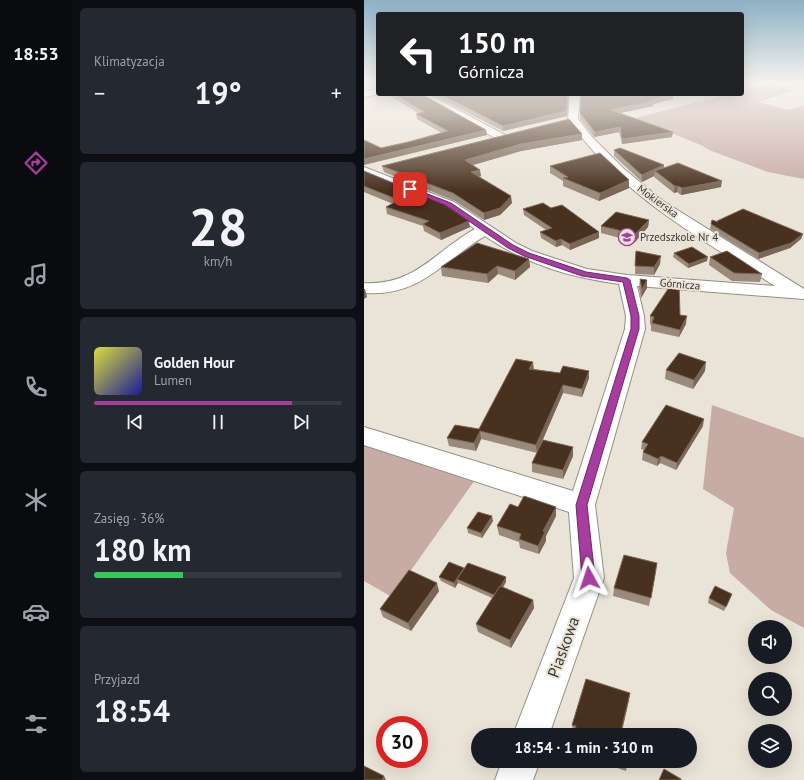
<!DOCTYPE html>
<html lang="pl">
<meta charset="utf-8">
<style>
:root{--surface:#171b24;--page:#242831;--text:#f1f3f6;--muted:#9ea1a6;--line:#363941;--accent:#a63d9f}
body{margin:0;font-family:"PT Sans",sans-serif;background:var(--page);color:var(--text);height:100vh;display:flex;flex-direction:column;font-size:15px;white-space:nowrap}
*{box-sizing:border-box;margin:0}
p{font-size:13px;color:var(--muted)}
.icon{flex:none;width:22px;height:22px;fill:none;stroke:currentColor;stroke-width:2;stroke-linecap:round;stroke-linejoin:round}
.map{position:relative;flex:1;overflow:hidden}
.side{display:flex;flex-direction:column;gap:8px;padding:8px;background:#0d0f14;width:292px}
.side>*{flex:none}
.hud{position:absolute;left:12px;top:12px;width:368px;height:84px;border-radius:4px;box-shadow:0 4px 16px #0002;background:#202124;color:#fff;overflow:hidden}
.buttons{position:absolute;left:384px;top:620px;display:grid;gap:8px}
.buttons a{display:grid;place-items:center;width:44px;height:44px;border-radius:50%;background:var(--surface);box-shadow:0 4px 16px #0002;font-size:20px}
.speed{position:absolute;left:12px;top:716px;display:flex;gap:8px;font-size:20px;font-weight:700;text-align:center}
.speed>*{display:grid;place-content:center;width:52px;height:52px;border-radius:50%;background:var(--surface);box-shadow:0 4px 16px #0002;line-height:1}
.speed .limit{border:6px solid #d22;background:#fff;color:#111}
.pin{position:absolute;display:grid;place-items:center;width:34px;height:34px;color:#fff;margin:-17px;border-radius:8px;box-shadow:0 2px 6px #0006}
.me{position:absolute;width:44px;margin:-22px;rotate:355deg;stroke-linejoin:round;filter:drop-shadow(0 0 3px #0008)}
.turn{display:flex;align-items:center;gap:14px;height:84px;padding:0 16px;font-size:18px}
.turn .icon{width:52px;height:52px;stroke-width:2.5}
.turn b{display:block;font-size:28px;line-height:34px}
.big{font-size:30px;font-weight:600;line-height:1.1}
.side .tile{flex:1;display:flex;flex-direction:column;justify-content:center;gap:6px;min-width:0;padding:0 14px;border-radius:6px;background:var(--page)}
.side .dial{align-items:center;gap:0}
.dial b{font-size:52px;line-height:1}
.song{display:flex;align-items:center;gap:12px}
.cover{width:48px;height:48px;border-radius:6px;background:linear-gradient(135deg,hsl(60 70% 55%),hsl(240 70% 35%))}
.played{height:4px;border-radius:2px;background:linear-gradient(90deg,var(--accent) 80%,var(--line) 80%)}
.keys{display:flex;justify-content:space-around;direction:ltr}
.heat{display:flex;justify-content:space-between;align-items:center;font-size:22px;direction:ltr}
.charge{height:6px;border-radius:3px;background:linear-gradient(90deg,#34c759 36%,var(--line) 0)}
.trip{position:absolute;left:107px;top:728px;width:226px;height:40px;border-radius:20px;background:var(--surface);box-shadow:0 4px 16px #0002;font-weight:600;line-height:40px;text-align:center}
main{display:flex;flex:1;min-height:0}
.tab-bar{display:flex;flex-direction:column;width:72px;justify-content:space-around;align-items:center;background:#090b0e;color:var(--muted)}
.tab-bar .icon{width:28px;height:28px}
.tab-bar .active{color:var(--accent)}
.tab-bar b{font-size:18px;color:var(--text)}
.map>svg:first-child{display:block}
.green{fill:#c7aca5}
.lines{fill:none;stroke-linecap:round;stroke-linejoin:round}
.minor-casing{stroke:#948d82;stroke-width:2}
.minor{fill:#fff;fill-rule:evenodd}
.wall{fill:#9a8a7b}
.shaded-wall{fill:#796656}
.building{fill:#49311f;stroke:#796656}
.route{fill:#a63d9f;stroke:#6c2867}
.labels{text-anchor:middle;stroke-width:4;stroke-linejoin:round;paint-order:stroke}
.far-street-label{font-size:11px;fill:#3b3834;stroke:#eae3d7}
.far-poi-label{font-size:11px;fill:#3b3834;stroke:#eae3d7;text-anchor:start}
.near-street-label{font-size:16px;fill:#3b3834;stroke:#eae3d7}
</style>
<main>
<nav class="tab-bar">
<b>18:53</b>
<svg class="icon active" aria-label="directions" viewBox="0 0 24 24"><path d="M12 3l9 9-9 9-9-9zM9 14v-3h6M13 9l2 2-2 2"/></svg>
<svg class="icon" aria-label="music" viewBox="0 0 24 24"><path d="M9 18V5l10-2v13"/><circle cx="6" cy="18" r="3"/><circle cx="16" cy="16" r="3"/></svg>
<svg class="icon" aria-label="phone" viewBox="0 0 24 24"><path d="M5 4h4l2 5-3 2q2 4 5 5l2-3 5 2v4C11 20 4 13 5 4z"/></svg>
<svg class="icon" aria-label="climate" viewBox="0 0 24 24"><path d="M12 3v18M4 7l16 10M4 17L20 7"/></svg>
<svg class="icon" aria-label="car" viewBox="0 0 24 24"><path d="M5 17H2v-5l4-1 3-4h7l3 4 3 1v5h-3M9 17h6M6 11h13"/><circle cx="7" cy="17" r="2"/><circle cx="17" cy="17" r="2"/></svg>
<svg class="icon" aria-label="filters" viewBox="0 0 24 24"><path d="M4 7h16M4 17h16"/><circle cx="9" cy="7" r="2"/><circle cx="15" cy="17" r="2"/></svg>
</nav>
<section class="side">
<div class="tile"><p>Klimatyzacja</p>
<div class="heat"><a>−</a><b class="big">19°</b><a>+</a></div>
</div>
<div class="tile dial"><b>28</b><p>km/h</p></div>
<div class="tile">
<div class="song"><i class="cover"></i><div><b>Golden Hour</b><p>Lumen</p></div></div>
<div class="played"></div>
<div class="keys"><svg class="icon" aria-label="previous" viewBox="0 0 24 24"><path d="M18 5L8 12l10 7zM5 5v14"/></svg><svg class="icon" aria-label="pause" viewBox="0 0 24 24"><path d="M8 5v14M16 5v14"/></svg><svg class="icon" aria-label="next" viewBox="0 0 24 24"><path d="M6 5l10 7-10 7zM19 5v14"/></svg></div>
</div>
<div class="tile"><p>Zasięg · 36%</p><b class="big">180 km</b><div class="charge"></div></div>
<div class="tile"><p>Przyjazd</p><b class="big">18:54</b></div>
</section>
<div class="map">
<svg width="440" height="780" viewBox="0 0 440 780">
<rect width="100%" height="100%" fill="#eae3d7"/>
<g class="green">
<polygon points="406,83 431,90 393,102 425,110 440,105 440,179 404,172 345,150 339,146 271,118 364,94 378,94 378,90"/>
<polygon points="348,405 440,438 440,628 407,610 366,573 362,553 370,508 339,489"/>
<polygon points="0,440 113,477 28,597 0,581"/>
</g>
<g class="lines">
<defs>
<g id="minor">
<polygon points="14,89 14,94 17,94 0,97 0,91"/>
<polygon points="52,94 64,94 141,135 143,137 141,139 133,139"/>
<path d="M206,94H216L214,119L227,136L260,169L299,201L440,289V299L273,286L280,316L281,329L231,505L240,578L185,735H149L210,578L205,512L0,445V427L209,491L261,329L262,316L255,284C205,277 163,265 121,236C78,262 56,297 0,293V283C51,286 71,251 111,229L80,208L0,176V167L90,202L152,243L168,251L223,269L263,275L411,286C335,237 257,196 204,119Z"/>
<polygon points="138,761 176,761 169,780 131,780"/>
</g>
</defs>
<use href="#minor" class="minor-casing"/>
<use href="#minor" class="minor"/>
</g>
<g class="wall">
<polygon points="4,82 14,82 14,89 5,83"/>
<polygon points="23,94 57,94 122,130 123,135 17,148 44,142 78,133 53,119 52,114 54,113"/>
<polygon points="67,94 205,94 203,116 139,131"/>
<polygon points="309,99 289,104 289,106 256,113 308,137 258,144 255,132 230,137 216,119 216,113"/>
<polygon points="218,134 218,140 157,151 109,165 117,176 115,177 148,203 136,215 120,220 91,201 20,172 18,166"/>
<polygon points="250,150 300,165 300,168 357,187 317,195 313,192 310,193 290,177 290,176 278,182 250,156"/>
<polygon points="186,166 265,180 265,188 235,201 199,186 199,181 186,173"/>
<polygon points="0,171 106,227 77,240 60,231 59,226 23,214 22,207 29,204 0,192"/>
<polygon points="187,208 235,232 235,238 206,250 198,245 192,247 177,238 176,232 182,230 160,215 159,209"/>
<polygon points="285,220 284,227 271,242 237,233 237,226"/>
<polygon points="353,221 439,234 437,239 426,248 394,259 346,229 347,224 352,222"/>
<polygon points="272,251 296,264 290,275 271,274"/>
<polygon points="310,253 343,261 324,268 309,257"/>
<polygon points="346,257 398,274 396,282 368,281 345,265"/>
<polygon points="165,259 166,267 151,280 134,274 124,283 78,276 77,267"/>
<polygon points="276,279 283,288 277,298 275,288"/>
<polygon points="316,315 322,324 315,337 287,331 287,325 286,324 286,316"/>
<polygon points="170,369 196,373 225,371 225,378 218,397 199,393 173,453 117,439 112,451 85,446 83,438 115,429"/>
<polygon points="302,370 341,371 329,389 301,379"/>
<polygon points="339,426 312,470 296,463 293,466 278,460 279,452 280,450 277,449 278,442"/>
<polygon points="209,447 209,456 199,479 168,472 168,463"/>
<polygon points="154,507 192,507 192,516 182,536 182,541 175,554 156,548 155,542 135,535 133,526"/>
<polygon points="129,521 118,538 104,533 103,528"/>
<polygon points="100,568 142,582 139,587 169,600 170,608 147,648 114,632 112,624 128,598 94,583 91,588 77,581 75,577"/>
<polygon points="292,572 285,606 249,596 250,588"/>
<polygon points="75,591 47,631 19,617 16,609"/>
<polygon points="368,594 360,611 344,603 345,598"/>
<polygon points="265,700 257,735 210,735 211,732 209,732 208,725"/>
<polygon points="233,761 264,761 262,771"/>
</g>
<g class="shaded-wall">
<polygon points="204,94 205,94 203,116 139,131 139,126"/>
<polygon points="310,94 309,99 289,104 289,106 247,115 247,110"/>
<polygon points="256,127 255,132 230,137 231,132"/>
<polygon points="122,130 123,135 0,165 0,159"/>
<polygon points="309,132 308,137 258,144 258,139"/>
<polygon points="218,134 218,140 157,151 102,167 101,160 157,144"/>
<polygon points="300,165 299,172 291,171 290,176 278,182 278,175"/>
<polygon points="116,170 117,176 107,179 107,172"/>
<polygon points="265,180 265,188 235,201 236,193"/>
<polygon points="358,181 357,187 317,195 318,188"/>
<polygon points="311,186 314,186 313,192 310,193"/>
<polygon points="147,196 148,203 136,215 120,220 120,213"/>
<polygon points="285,220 284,227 271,242 271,234"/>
<polygon points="105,221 106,227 77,240 76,233"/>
<polygon points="235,232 235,238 206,250 206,244"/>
<polygon points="439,234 437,239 426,248 394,259 395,253"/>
<polygon points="197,239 198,245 192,247 192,241"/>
<polygon points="297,256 296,264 290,275 290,267"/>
<polygon points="344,257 343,261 324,268 325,264"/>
<polygon points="165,259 166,267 151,280 151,271"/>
<polygon points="133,266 134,274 124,283 123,274"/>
<polygon points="283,280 283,288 277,298 278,289"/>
<polygon points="0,289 1,289 3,297 0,299"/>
<polygon points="323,316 322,324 315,337 316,330"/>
<polygon points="169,362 170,370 165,369"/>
<polygon points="342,362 341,371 329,389 330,380"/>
<polygon points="225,371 225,378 218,397 218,389"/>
<polygon points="199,385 199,393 173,453 172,445"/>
<polygon points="340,419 339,426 312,470 313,463"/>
<polygon points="116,431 117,439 112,451 110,443"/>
<polygon points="209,447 209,456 199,479 199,470"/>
<polygon points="297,456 296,463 293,466 294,459"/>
<polygon points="192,507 192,516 182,536 182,541 175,554 174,546 179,531"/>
<polygon points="128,516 129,521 118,538 117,533"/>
<polygon points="100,568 93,579 94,583 91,588 90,583"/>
<polygon points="142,577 142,582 132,600 131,595"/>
<polygon points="73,583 75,591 47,631 44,623"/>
<polygon points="169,600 170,608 147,648 146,640"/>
<polygon points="266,693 265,700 257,735 256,735"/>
<polygon points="20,776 22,780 18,780"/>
</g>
<g class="building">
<polygon points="10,82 14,82 14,84"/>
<polygon points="30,94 57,94 122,130 0,159 0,140 17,148 44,142 84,131 52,114 60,112"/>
<polygon points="76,94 204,94 202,111 139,126"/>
<polygon points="217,94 309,94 287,100 289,101 247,110 309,132 258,139 256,127 231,132 216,113"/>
<polygon points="205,119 218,134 157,144 101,160 116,170 107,172 147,196 136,208 120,213 89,193 18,166"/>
<polygon points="256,148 300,165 278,175 250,150"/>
<polygon points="236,153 265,180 236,193 199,178 204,177 186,166"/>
<polygon points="314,163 358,181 318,188 314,186 311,186 291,171"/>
<polygon points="0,171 78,203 105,221 76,233 59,224 65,221 22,207 35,200 0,186"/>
<polygon points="179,203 187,208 198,205 235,232 206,244 197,239 192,241 176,232 188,228 159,209"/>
<polygon points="379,209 439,234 427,243 395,253 347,224 348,220 354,222 353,221"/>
<polygon points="252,212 285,220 271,234 237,226"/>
<polygon points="113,243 165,259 151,271 133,266 123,274 77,267"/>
<polygon points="328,247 344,257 325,264 310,253"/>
<polygon points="272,251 297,256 290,267 271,266"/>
<polygon points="363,251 398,274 370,273 346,257"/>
<polygon points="276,279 283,280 278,289"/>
<polygon points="308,283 315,283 316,315 323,316 316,330 288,323 290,317 286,316"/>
<polygon points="315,353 342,362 330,380 302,370"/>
<polygon points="152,359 169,362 165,369 196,373 199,366 225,371 218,389 199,385 172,445 116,431 110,443 83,438 91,425 115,429"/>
<polygon points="302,405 340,419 313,463 297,456 294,459 279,452 284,444 278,442"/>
<polygon points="179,440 209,447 199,470 168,463"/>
<polygon points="160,496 192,507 179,531 181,532 174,546 155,539 157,534 133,526 146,504 154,507"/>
<polygon points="114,512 128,516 117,533 103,528"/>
<polygon points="260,555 293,563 287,598 250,588"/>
<polygon points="85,562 100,568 90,583 75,577"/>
<polygon points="104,563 142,577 137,586 136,586 130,595 93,579"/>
<polygon points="45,570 73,583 44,623 16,609"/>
<polygon points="136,586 169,600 146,640 112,624"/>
<polygon points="351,586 368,594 362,607 345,598"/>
<polygon points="222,679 266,693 256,735 210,735 212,726 208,725"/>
<polygon points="253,761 264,761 263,764"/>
<polygon points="0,766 20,776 18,780 0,780"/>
<polygon points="300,769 317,779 317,780 295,780"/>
</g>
<linearGradient id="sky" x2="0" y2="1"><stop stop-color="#8cb1c4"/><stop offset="0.43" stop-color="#f6f2ed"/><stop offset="1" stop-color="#f6f2ed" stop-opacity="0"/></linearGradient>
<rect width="440" height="191" fill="url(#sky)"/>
<polygon class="route" points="44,188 48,188 87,203 149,245 165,253 222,272 263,278 266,280 275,316 275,329 223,505 231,578 229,582 225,584 220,582 218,578 212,505 267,329 267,316 259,282 218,276 160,256 144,248 83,206 44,190"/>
<defs>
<symbol id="school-ring" viewBox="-11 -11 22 22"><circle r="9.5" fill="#eae3d7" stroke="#a63d9f" stroke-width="1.5"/><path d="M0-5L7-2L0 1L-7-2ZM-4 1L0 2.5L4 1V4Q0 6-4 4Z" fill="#a63d9f"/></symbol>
</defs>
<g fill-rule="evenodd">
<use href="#school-ring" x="253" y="227" width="20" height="20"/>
</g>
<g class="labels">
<g class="far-street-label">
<text transform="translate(294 201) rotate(36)" y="4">Mokierska</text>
<text transform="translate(316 284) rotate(5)" y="4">Górnicza</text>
</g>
<g class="far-poi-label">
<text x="276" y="241">Przedszkole Nr 4</text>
</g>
<g class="near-street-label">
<text transform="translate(199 647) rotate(-70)" y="6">Piaskowa</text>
</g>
</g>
</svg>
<div class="buttons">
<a><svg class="icon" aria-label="sound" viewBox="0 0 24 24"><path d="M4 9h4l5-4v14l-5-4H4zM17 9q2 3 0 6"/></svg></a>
<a><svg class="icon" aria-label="search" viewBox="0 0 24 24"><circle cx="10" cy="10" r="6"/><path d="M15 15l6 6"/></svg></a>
<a><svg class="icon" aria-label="layers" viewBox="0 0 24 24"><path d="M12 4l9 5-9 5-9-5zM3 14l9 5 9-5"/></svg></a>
</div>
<div class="speed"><div class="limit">30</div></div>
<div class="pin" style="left:46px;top:189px;background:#d93025"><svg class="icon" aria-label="arrive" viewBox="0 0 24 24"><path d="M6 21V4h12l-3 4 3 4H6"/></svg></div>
<svg class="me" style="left:225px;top:578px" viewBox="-20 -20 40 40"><path d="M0-17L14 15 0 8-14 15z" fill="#a63d9f" stroke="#fff" stroke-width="4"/></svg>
<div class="trip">18:54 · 1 min · 310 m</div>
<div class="hud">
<div class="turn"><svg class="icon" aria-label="left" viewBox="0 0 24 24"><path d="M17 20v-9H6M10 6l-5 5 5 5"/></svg><div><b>150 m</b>Górnicza</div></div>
</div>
</div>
</main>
